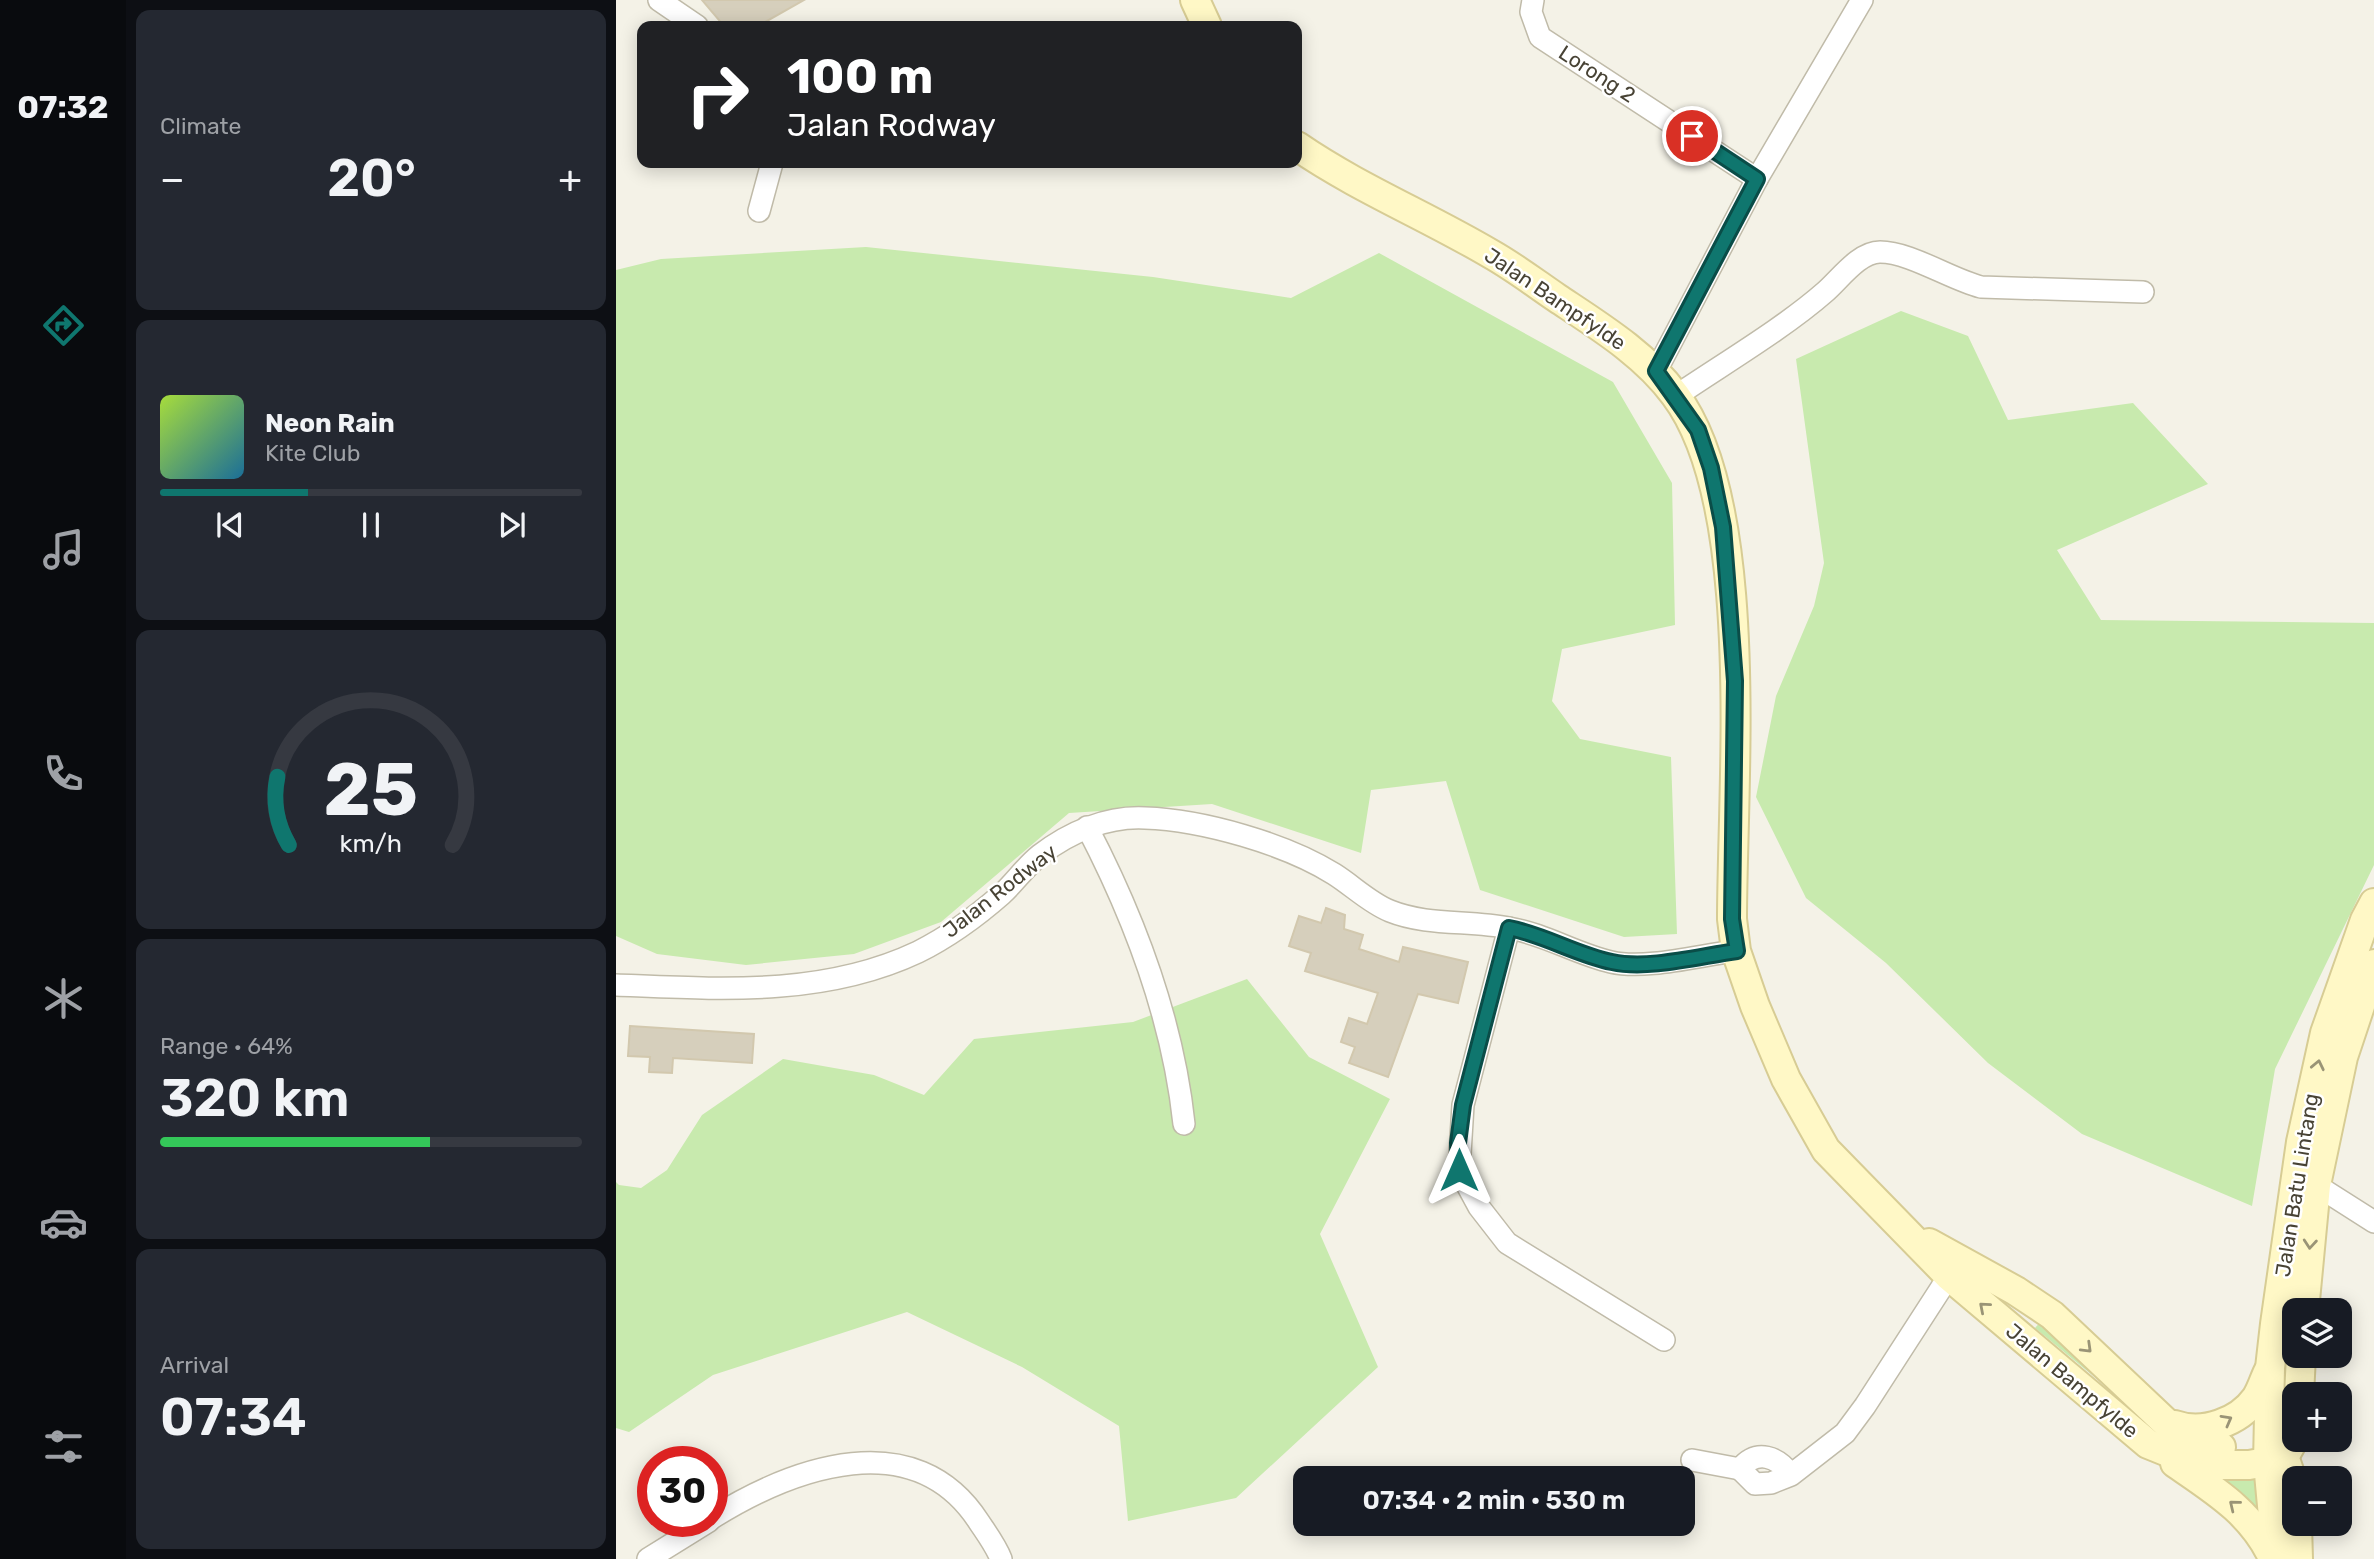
<!DOCTYPE html>
<meta charset="utf-8">
<style>
:root{--surface:#171b24;--page:#242831;--text:#f1f3f6;--muted:#9ea1a6;--line:#363941;--accent:#0f766e}
body{margin:0;font-family:Rubik,sans-serif;background:var(--page);color:var(--text);height:100vh;display:flex;flex-direction:column;font-size:26px;white-space:nowrap}
*{box-sizing:border-box;margin:0}
p{font-size:23px;color:var(--muted)}
.icon{flex:none;width:38px;height:38px;fill:none;stroke:currentColor;stroke-width:2;stroke-linecap:round;stroke-linejoin:round}
.map{position:relative;flex:1;overflow:hidden}
.details{display:flex;flex-direction:column;gap:10px;padding:10px;background:#0d0f14;width:490px}
.details>*{flex:none}
.guide{position:absolute;left:21px;top:21px;width:665px;height:147px;border-radius:14px;box-shadow:0 4px 18px #0003;background:#202124;color:#fff;overflow:hidden}
.tools{position:absolute;left:1666px;top:1298px;display:grid;gap:14px}
.tools a{display:grid;place-items:center;width:70px;height:70px;border-radius:14px;background:var(--surface);box-shadow:0 4px 18px #0003;font-size:35px}
.speed{position:absolute;left:21px;top:1446px;display:flex;gap:14px;font-size:35px;font-weight:700;text-align:center}
.speed>*{display:grid;place-content:center;width:91px;height:91px;border-radius:50%;background:var(--surface);box-shadow:0 4px 18px #0003;line-height:1}
.speed .limit{border:10px solid #d22;background:#fff;color:#111}
.pin{position:absolute;display:grid;place-items:center;width:60px;height:60px;color:#fff;margin:-30px;border:4px solid #fff;border-radius:50%;box-shadow:0 2px 7px #0007}
.me{position:absolute;width:77px;margin:-38px;rotate:0deg;stroke-linejoin:round;filter:drop-shadow(0 0 5px #0008)}
.turn{display:flex;align-items:center;gap:24px;height:147px;padding:0 35px;font-size:32px}
.turn .icon{width:91px;height:91px;stroke-width:2.5}
.turn b{display:block;font-size:49px;line-height:60px}
.big{font-size:52px;font-weight:600;line-height:1.1}
.details .tile{flex:1;display:flex;flex-direction:column;justify-content:center;gap:10px;min-width:0;padding:0 24px;border-radius:14px;background:var(--page)}
.details .dial{align-items:center;gap:0}
.dial svg{height:182px;overflow:visible;fill:none;stroke:var(--line);stroke-width:7;stroke-linecap:round;text-anchor:middle}
.dial text{fill:var(--text);stroke:none}
.song{display:flex;align-items:center;gap:21px}
.cover{width:84px;height:84px;border-radius:10px;background:linear-gradient(135deg,hsl(80 70% 55%),hsl(200 70% 35%))}
.played{height:7px;border-radius:4px;background:linear-gradient(90deg,var(--accent) 35%,var(--line) 35%)}
.keys{display:flex;justify-content:space-around;direction:ltr}
.heat{display:flex;justify-content:space-between;align-items:center;font-size:38px;direction:ltr}
.charge{height:10px;border-radius:5px;background:linear-gradient(90deg,#34c759 64%,var(--line) 0)}
.trip{position:absolute;left:677px;top:1466px;width:402px;height:70px;border-radius:14px;background:var(--surface);box-shadow:0 4px 18px #0003;font-weight:600;line-height:70px;text-align:center}
main{display:flex;flex:1;min-height:0}
.menu{display:flex;flex-direction:column;width:126px;justify-content:space-around;align-items:center;background:#090b0e;color:var(--muted)}
.menu .icon{width:49px;height:49px}
.menu .on{color:var(--accent)}
.menu b{font-size:32px;color:var(--text)}
.map>svg:first-child{display:block}
.green{fill:#c8eaae}
.building{fill:#d6cfbc;stroke:#d2c8ae;stroke-width:2}
.lines{fill:none;stroke-linecap:round;stroke-linejoin:round}
.street-casing{stroke:#c0bba9;stroke-width:24}
.secondary-casing{stroke:#d7cc94;stroke-width:32}
.street{stroke:#fff;stroke-width:21}
.secondary{stroke:#fff8c6;stroke-width:28}
.oneway{stroke:#9a9476}
.route-casing{stroke:#0a4d48;stroke-width:18}
.route{stroke:#0f766e;stroke-width:12}
.labels{text-anchor:middle;stroke-width:5;stroke-linejoin:round;paint-order:stroke}
.street-label{font-size:21px;fill:#484335;stroke:#fff}
</style>
<main>
<nav class="menu">
<b>07:32</b>
<svg class="icon on" aria-label="directions" viewBox="0 0 24 24"><path d="M12 3l9 9-9 9-9-9zM9 14v-3h6M13 9l2 2-2 2"/></svg>
<svg class="icon" aria-label="music" viewBox="0 0 24 24"><path d="M9 18V5l10-2v13"/><circle cx="6" cy="18" r="3"/><circle cx="16" cy="16" r="3"/></svg>
<svg class="icon" aria-label="phone" viewBox="0 0 24 24"><path d="M5 4h4l2 5-3 2q2 4 5 5l2-3 5 2v4C11 20 4 13 5 4z"/></svg>
<svg class="icon" aria-label="climate" viewBox="0 0 24 24"><path d="M12 3v18M4 7l16 10M4 17L20 7"/></svg>
<svg class="icon" aria-label="car" viewBox="0 0 24 24"><path d="M5 17H2v-5l4-1 3-4h7l3 4 3 1v5h-3M9 17h6M6 11h13"/><circle cx="7" cy="17" r="2"/><circle cx="17" cy="17" r="2"/></svg>
<svg class="icon" aria-label="filters" viewBox="0 0 24 24"><path d="M4 7h16M4 17h16"/><circle cx="9" cy="7" r="2"/><circle cx="15" cy="17" r="2"/></svg>
</nav>
<section class="details">
<div class="tile"><p>Climate</p>
<div class="heat"><a>−</a><b class="big">20°</b><a>+</a></div>
</div>
<div class="tile">
<div class="song"><i class="cover"></i><div><b>Neon Rain</b><p>Kite Club</p></div></div>
<div class="played"></div>
<div class="keys"><svg class="icon" aria-label="previous" viewBox="0 0 24 24"><path d="M18 5L8 12l10 7zM5 5v14"/></svg><svg class="icon" aria-label="pause" viewBox="0 0 24 24"><path d="M8 5v14M16 5v14"/></svg><svg class="icon" aria-label="next" viewBox="0 0 24 24"><path d="M6 5l10 7-10 7zM19 5v14"/></svg></div>
</div>
<div class="tile dial"><svg viewBox="0 0 100 80">
<path d="M14 69A42 42 0 1 1 86 69"/>
<path d="M14 69A42 42 0 0 1 9 39" stroke="#0f766e"/>
<text x="50" y="56" font-size="32" font-weight="700">25</text>
<text x="50" y="72" font-size="11">km/h</text>
</svg></div>
<div class="tile"><p>Range · 64%</p><b class="big">320 km</b><div class="charge"></div></div>
<div class="tile"><p>Arrival</p><b class="big">07:34</b></div>
</section>
<div class="map">
<svg width="1758" height="1559" viewBox="0 0 1758 1559">
<rect width="100%" height="100%" fill="#f4f2e7"/>
<g class="green">
<polygon points="250,247 537,277 675,298 763,253 997,382 1056,483 1059,625 946,649 936,701 964,739 1055,757 1061,934 1008,937 864,890 830,781 755,790 745,853 596,804 453,813 325,922 238,954 130,965 41,954 0,936 0,270 45,259"/>
<polygon points="1285,311 1352,336 1392,420 1517,403 1592,484 1441,550 1485,620 1758,623 1758,865 1659,1069 1636,1206 1466,1134 1372,1063 1270,963 1190,898 1140,797 1160,696 1198,606 1208,563 1180,359"/>
<polygon points="631,979 693,1057 774,1099 704,1234 762,1367 620,1498 512,1521 503,1426 406,1367 291,1312 97,1375 13,1432 0,1428 0,1182 3,1185 25,1188 51,1170 86,1115 167,1059 258,1075 308,1095 358,1039 517,1022"/>
<polygon points="1427,1319 1554,1439 1419,1328"/>
<polygon points="1582,1470 1645,1470 1646,1521"/>
</g>
<g class="building">
<polygon points="86,0 188,0 142,26 108,26"/>
<polygon points="710,908 729,915 728,929 747,935 743,949 783,962 787,947 852,962 842,1003 802,994 772,1077 733,1063 739,1047 725,1042 733,1018 751,1024 762,993 689,971 695,953 673,946 683,916 705,923"/>
<polygon points="14,1026 138,1034 136,1063 57,1058 56,1073 33,1072 34,1057 12,1056"/>
</g>
<g class="lines">
<defs>
<g id="street">
<polyline points="43,0 81,26"/>
<polyline points="917,0 915,12 924,37 1141,179"/>
<polyline points="143,211 156,163"/>
<polyline points="1040,371 1141,179 1246,0"/>
<path d="M1060,396C1107,364 1168,328 1209,292C1224,279 1243,252 1264,252C1294,252 1334,279 1365,287L1527,292"/>
<path d="M471,827C519,919 557,1020 568,1124"/>
<polyline points="893,928 847,1105 843,1170 863,1207 891,1243 1048,1340"/>
<path d="M0,985C102,989 207,997 302,952C332,937 361,916 386,894C399,882 410,866 424,855C454,832 491,816 529,818C587,820 670,844 718,874C737,886 754,903 774,911C811,926 854,920 893,928C929,934 960,954 995,962C1030,970 1084,955 1120,951"/>
<polyline points="1700,1185 1758,1222"/>
<polyline points="1076,1460 1124,1469"/>
<path d="M1175,1475C1162,1457 1141,1448 1124,1469L1139,1484L1155,1483L1175,1475L1229,1433L1249,1406L1333,1276"/>
<path d="M96,1518C178,1467 299,1423 363,1522C371,1534 380,1546 385,1559"/>
<polyline points="32,1559 93,1521"/>
</g>
<g id="secondary">
<polyline points="579,0 591,26"/>
<path d="M681,146C742,188 811,216 875,254C898,267 919,283 941,298C983,326 1029,354 1059,395C1141,504 1116,783 1116,919L1120,951L1139,1006L1170,1079L1210,1150L1333,1276L1532,1444L1579,1463L1601,1465H1633L1667,1459L1677,1441L1678,1427"/>
<polyline points="1313,1243 1400,1291 1436,1315 1561,1433 1586,1446 1605,1447"/>
<polyline points="1688,1311 1700,1185 1727,1057 1758,964"/>
<polyline points="1683,1395 1685,1356"/>
<path d="M1559,1425C1587,1435 1623,1422 1640,1398C1645,1391 1648,1380 1652,1372"/>
<path d="M1656,1449C1679,1458 1676,1496 1678,1517"/>
<path d="M1559,1463C1598,1490 1635,1512 1656,1556"/>
<polyline points="1681,1524 1682,1559"/>
<polyline points="1661,1559 1652,1463 1654,1368 1659,1324 1685,1142 1709,1033 1749,920 1758,903"/>
</g>
</defs>
<use href="#street" class="street-casing"/>
<use href="#secondary" class="secondary-casing"/>
<use href="#street" class="street"/>
<use href="#secondary" class="secondary"/>
</g>
<defs><path id="oneway-chevron" d="M-2-3.5L2.5 0L-2 3.5" fill="none" stroke-width="1.6" stroke-linecap="round" stroke-linejoin="round" transform="scale(1.75)"/></defs>
<g class="oneway">
<use href="#oneway-chevron" transform="translate(1702 1065) rotate(-78)"/>
<use href="#oneway-chevron" transform="translate(1694 1244) rotate(95)"/>
<use href="#oneway-chevron" transform="translate(1368 1307) rotate(-139)"/>
<use href="#oneway-chevron" transform="translate(1471 1348) rotate(44)"/>
<use href="#oneway-chevron" transform="translate(1611 1420) rotate(-29)"/>
<use href="#oneway-chevron" transform="translate(1618 1505) rotate(-141)"/>
</g>
<g class="lines">
<defs>
<path id="route" d="M843,1170L842,1143L847,1105L893,928C929,935 961,955 996,962C1032,970 1084,956 1121,951L1116,919L1119,681L1107,527L1095,468L1082,430L1040,371L1141,179L1076,136"/>
</defs>
<use href="#route" class="route-casing"/>
<use href="#route" class="route"/>
</g>
<g class="labels">
<g class="street-label">
<text transform="translate(981 74) rotate(33)" y="7">Lorong 2</text>
<text transform="translate(939 299) rotate(34)" y="7">Jalan Bampfylde</text>
<text transform="translate(384 891) rotate(-38)" y="7">Jalan Rodway</text>
<text transform="translate(1681 1185) rotate(-81)" y="7">Jalan Batu Lintang</text>
<text transform="translate(1456 1381) rotate(40)" y="7">Jalan Bampfylde</text>
</g>
</g>
</svg>
<div class="tools">
<a><svg class="icon" aria-label="layers" viewBox="0 0 24 24"><path d="M12 4l9 5-9 5-9-5zM3 14l9 5 9-5"/></svg></a>
<a>+</a>
<a>−</a>
</div>
<div class="speed"><div class="limit">30</div></div>
<div class="pin" style="left:1076px;top:136px;background:#d93025"><svg class="icon" aria-label="arrive" viewBox="0 0 24 24"><path d="M6 21V4h12l-3 4 3 4H6"/></svg></div>
<svg class="me" style="left:843px;top:1170px" viewBox="-20 -20 40 40"><path d="M0-17L14 15 0 8-14 15z" fill="#0f766e" stroke="#fff" stroke-width="4"/></svg>
<div class="trip">07:34 · 2 min · 530 m</div>
<div class="guide">
<div class="turn"><svg class="icon" aria-label="right" viewBox="0 0 24 24"><path d="M7 20v-9h11M14 6l5 5-5 5"/></svg><div><b>100 m</b>Jalan Rodway</div></div>
</div>
</div>
</main>
